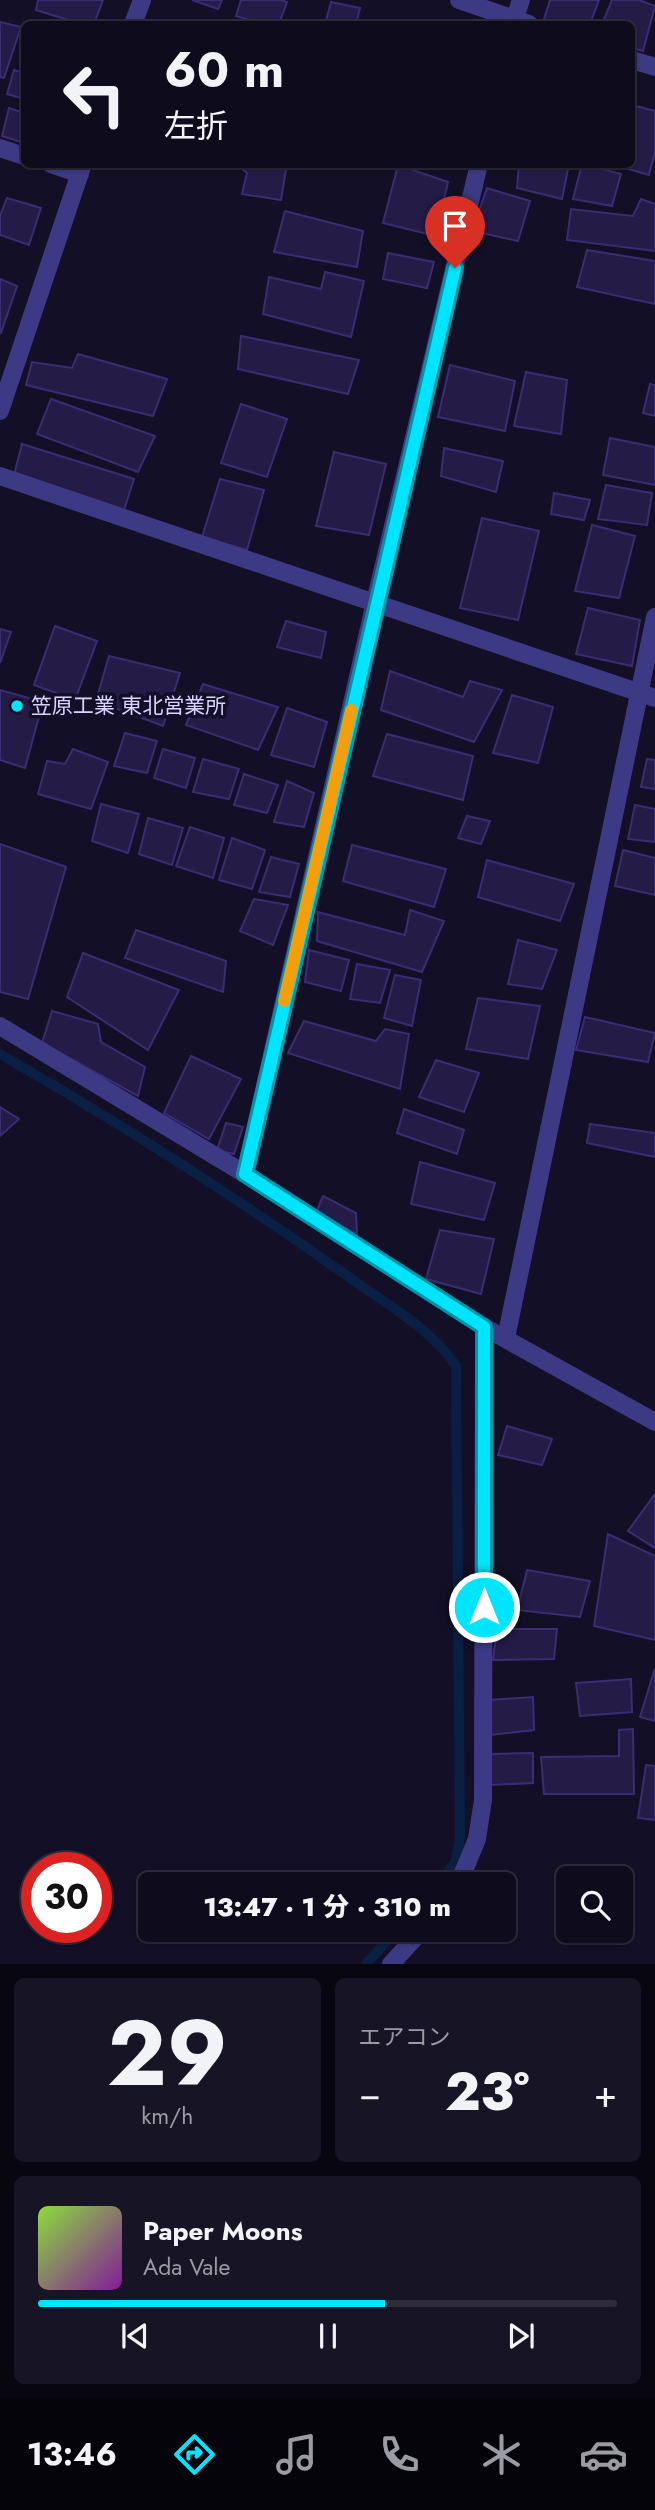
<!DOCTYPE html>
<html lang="ja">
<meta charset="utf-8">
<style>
:root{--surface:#0e0b1c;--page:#171425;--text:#f1f3f6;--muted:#9b9ba3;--line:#2e2b3b;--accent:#00e5ff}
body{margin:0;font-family:Jost,"Noto Sans JP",sans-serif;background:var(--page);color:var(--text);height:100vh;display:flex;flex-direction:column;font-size:26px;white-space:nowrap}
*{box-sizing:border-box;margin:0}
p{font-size:23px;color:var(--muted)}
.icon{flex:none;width:38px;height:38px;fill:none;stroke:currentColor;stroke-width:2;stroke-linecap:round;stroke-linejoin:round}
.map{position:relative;height:1964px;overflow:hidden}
.details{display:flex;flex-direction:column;gap:14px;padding:14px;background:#08060f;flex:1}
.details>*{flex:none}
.hud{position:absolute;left:21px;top:21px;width:614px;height:147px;border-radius:10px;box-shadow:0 2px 5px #0004,0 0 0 2px var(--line);background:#0e0b1c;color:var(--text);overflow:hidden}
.fabs{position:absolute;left:556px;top:1866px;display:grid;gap:14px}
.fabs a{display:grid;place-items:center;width:77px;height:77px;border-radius:10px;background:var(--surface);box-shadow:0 2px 5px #0004,0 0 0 2px var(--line);font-size:35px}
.speed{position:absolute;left:21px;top:1852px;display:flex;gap:14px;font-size:35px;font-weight:700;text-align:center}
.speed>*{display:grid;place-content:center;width:91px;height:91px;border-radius:50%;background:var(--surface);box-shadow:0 2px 5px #0004,0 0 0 2px var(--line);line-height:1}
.speed .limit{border:10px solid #d22;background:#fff;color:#111}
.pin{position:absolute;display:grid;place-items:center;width:60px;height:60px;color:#fff;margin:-72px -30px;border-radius:50% 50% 50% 0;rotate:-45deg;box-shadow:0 0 7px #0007}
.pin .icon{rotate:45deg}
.me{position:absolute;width:77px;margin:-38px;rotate:0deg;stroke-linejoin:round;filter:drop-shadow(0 0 5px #0008)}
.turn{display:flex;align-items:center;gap:24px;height:147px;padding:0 28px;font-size:32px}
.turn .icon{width:91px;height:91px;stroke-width:2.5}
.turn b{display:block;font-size:49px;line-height:60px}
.big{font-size:52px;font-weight:800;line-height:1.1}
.details .tile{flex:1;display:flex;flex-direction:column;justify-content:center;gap:10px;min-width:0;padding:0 24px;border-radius:10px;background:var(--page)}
.details .dial{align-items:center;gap:0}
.dial b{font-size:91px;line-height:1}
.song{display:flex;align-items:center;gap:21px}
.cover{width:84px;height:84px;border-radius:10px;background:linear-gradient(135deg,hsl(90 70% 55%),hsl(290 70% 35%))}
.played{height:7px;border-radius:4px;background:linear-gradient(90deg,var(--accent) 60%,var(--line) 60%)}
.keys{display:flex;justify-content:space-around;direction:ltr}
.heat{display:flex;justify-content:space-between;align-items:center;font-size:38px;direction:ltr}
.details .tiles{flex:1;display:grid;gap:14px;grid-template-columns:1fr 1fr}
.tile:last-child{grid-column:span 2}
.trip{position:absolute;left:138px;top:1872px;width:378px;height:70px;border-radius:10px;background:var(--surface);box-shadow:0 2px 5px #0004,0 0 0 2px var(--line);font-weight:800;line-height:70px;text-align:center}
.tab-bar{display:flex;height:112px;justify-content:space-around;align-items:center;background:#06040b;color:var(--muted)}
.tab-bar .icon{width:49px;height:49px}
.tab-bar .selected{color:var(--accent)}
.tab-bar b{font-size:32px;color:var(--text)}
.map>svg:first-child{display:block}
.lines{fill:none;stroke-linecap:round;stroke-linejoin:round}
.stream{stroke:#0a1f44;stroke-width:10}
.building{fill:#241b47;stroke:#3b2d73;stroke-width:2}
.minor{stroke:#3d3a85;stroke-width:18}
.route-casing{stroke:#0095a6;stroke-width:18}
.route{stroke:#00e5ff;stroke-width:12}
.slow{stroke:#f59e0b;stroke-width:12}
.poi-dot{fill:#00e5ff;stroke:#130f26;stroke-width:2.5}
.labels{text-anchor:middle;stroke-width:7;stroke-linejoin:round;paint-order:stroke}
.poi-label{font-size:21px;fill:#d9d4ff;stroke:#130f26;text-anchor:start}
</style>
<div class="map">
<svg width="655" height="1964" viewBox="0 0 655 1964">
<rect width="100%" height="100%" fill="#130f26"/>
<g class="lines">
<g class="stream">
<path d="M0,1054C119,1122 234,1196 346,1275C384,1303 430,1327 456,1366L460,1837L456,1861L438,1885"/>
<polyline points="366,1964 397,1930"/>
</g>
</g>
<g class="building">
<polygon points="38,0 103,0 94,24 81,24 36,10"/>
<polygon points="192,0 222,0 218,9"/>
<polygon points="241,0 280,0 287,2 279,24 264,24 236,16"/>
<polygon points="550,0 599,0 590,24 565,24 544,19"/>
<polygon points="612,0 639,0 655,6 643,51 632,48 632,24 602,24"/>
<polygon points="331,2 360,8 356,24 325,24"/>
<polygon points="0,22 21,27 4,78 0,77"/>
<polygon points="14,70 24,73 24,99 7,94"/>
<polygon points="632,105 655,111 655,152 649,175 611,164 632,164"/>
<polygon points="9,108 24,113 24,143 2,136"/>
<polygon points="236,164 287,164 281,200 242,194 247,173"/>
<polygon points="519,164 569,164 562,199 517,188"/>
<polygon points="582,164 621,174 612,206 573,199"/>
<polygon points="398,165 448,182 436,236 383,223"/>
<polygon points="487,188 530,201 518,241 472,231"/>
<polygon points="7,198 41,208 29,245 0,235 0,216"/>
<polygon points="641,199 655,204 655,251 567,240 571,209 633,216"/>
<polygon points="285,211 363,231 357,267 274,252"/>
<polygon points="587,250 655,261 655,304 577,287"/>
<polygon points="388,253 434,262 427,288 383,279"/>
<polygon points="325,272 364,281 351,337 263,314 269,277 321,289"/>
<polygon points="0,279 17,286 1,333 0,333"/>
<polygon points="241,336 359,360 348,394 238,369"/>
<polygon points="78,354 167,379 153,416 26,385 32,362 72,368"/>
<polygon points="450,365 515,381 505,431 438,417"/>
<polygon points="526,372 567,380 561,434 514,426"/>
<polygon points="650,384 655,385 655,416 643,413"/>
<polygon points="51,399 155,436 138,472 37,434"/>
<polygon points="241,404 287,419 267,477 221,463"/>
<polygon points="610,438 655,447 655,485 603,475"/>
<polygon points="22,444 134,479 124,510 14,475"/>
<polygon points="444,448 503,461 496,492 441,476"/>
<polygon points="334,452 386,464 369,535 316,526"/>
<polygon points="220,479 264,490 247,550 202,537"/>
<polygon points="606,485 652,493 647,525 598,519"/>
<polygon points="554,493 590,500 584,520 551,514"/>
<polygon points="482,518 539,531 518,620 460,608"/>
<polygon points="592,525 635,536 619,598 575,591"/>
<polygon points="588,608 640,620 632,666 576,654"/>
<polygon points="286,621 326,632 321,658 277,647"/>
<polygon points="55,626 97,641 75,700 34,685"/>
<polygon points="0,629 11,632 0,663"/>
<polygon points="109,656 180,673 163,726 96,701"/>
<polygon points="390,671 463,697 470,681 502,690 474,742 381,710"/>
<polygon points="203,684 278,707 258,750 186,725"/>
<polygon points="0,690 43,702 25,768 0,760"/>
<polygon points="512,695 553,707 538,763 493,753"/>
<polygon points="287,708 327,722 314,767 271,755"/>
<polygon points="125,733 157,741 147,773 114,766"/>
<polygon points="387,734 473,756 463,800 373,776"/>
<polygon points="73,749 108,762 91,809 38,794 47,761 65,764"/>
<polygon points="163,749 195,758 186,788 154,778"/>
<polygon points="203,759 239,769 229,799 193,792"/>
<polygon points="647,759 655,760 655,789 641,787"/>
<polygon points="244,774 278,785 267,813 234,805"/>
<polygon points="287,781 314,793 304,827 274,822"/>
<polygon points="101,804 139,814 128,853 92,841"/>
<polygon points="635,805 655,809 655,842 628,839"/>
<polygon points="467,816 490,821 481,844 458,838"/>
<polygon points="148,818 183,828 172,865 139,854"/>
<polygon points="190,827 224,838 213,878 176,866"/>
<polygon points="232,838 265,850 252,889 219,880"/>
<polygon points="0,844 66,867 28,999 0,992"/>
<polygon points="352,845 446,869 434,907 343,881"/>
<polygon points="623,850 655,858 655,895 615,886"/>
<polygon points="271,857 299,864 290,897 259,892"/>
<polygon points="487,860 574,884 560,921 478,897"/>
<polygon points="254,899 288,905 273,945 240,931"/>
<polygon points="410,910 444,921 422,972 317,941 318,912 405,935"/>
<polygon points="136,930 226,961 223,992 125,958"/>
<polygon points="518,940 557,950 542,989 508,984"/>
<polygon points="309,950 349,960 341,991 305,982"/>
<polygon points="83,953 179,990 148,1050 67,997"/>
<polygon points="357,964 390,970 380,1003 350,999"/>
<polygon points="395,975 421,980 412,1026 384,1018"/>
<polygon points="478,998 540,1006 528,1059 466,1049"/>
<polygon points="52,1011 98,1024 101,1042 145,1067 138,1096 42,1043"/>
<polygon points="585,1017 655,1033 648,1062 576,1050"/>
<polygon points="304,1021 376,1041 385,1029 409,1034 400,1089 288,1053"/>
<polygon points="191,1056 241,1079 209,1139 164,1113"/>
<polygon points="436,1060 479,1073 464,1112 419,1097"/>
<polygon points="0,1107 19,1119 0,1136"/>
<polygon points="404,1109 464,1130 457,1154 397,1133"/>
<polygon points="226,1123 243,1127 234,1154 217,1150"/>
<polygon points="590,1124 655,1133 655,1157 587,1143"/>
<polygon points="420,1162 495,1183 484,1220 411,1204"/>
<polygon points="323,1196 356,1213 357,1234 316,1213"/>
<polygon points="440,1230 494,1239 481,1294 426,1279"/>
<polygon points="507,1426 552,1439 542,1465 498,1455"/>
<polygon points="655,1494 655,1548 628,1531"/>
<polygon points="608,1534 655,1556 655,1640 594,1626"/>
<polygon points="527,1570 590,1581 580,1617 517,1610"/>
<polygon points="497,1629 557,1629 554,1659 493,1660"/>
<polygon points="655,1668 655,1721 640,1717"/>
<polygon points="631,1679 632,1712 580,1716 576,1683"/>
<polygon points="533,1697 534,1730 491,1735 490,1700"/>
<polygon points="633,1729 634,1794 544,1794 541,1757 619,1756 619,1730"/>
<polygon points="533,1753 533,1783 490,1785 489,1754"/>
<polygon points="646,1765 655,1766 655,1820 638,1818"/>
</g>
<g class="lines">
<g class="minor">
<polyline points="459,0 529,24"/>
<polyline points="133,24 142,0"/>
<polyline points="513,24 521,0"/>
<polyline points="632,60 655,67"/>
<polyline points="0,148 24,156"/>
<polyline points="51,164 80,174"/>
<polyline points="0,411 83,164"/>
<polyline points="0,476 655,698"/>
<polyline points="0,1026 245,1174 484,1327 655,1422"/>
<polyline points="245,1174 375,602 479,164"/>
<polyline points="506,1338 655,617"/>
<polyline points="458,1885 477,1839 483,1800 484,1327"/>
<polyline points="391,1964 422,1930"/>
</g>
</g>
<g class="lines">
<defs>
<polyline id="route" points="455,268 245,1174 484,1327 484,1607"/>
</defs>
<use href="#route" class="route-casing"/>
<use href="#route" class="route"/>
<polyline class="slow" points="284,1001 351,710"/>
</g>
<circle class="poi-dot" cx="17" cy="706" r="7"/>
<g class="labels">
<g class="poi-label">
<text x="31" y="713">笠原工業 東北営業所</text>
</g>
</g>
</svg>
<div class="fabs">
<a><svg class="icon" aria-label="search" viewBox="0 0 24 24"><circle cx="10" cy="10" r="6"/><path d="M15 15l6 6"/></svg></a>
</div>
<div class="speed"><div class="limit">30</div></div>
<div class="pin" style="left:455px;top:268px;background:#d93025"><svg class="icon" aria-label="arrive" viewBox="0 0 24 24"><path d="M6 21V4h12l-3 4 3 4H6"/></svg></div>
<svg class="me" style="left:484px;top:1607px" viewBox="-20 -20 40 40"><circle r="17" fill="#00e5ff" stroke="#fff" stroke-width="3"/><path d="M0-11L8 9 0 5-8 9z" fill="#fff"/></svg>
<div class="trip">13:47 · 1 分 · 310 m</div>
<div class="hud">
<div class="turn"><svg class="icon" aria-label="left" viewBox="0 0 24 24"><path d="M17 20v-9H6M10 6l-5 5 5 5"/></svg><div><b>60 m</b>左折</div></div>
</div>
</div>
<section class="details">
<div class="tiles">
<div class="tile dial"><b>29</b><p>km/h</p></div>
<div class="tile"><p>エアコン</p>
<div class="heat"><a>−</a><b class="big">23°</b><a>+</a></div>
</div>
<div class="tile">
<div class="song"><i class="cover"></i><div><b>Paper Moons</b><p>Ada Vale</p></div></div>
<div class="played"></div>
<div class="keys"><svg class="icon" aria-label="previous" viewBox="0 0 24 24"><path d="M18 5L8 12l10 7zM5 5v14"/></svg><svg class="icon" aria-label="pause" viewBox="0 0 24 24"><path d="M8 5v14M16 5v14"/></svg><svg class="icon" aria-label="next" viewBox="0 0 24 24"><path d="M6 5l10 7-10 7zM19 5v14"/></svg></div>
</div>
</div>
</section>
<nav class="tab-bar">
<b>13:46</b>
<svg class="icon selected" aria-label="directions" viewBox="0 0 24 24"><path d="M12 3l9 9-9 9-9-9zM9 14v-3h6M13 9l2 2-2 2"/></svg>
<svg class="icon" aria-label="music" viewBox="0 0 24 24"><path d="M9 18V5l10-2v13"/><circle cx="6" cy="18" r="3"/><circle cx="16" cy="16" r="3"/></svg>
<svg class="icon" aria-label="phone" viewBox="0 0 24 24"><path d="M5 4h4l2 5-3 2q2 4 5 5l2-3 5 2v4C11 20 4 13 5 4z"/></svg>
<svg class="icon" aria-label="climate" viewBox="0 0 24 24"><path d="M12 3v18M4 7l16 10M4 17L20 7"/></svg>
<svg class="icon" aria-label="car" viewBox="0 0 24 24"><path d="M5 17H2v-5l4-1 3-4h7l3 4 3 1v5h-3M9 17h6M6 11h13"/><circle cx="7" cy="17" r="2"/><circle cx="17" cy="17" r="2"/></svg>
</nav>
